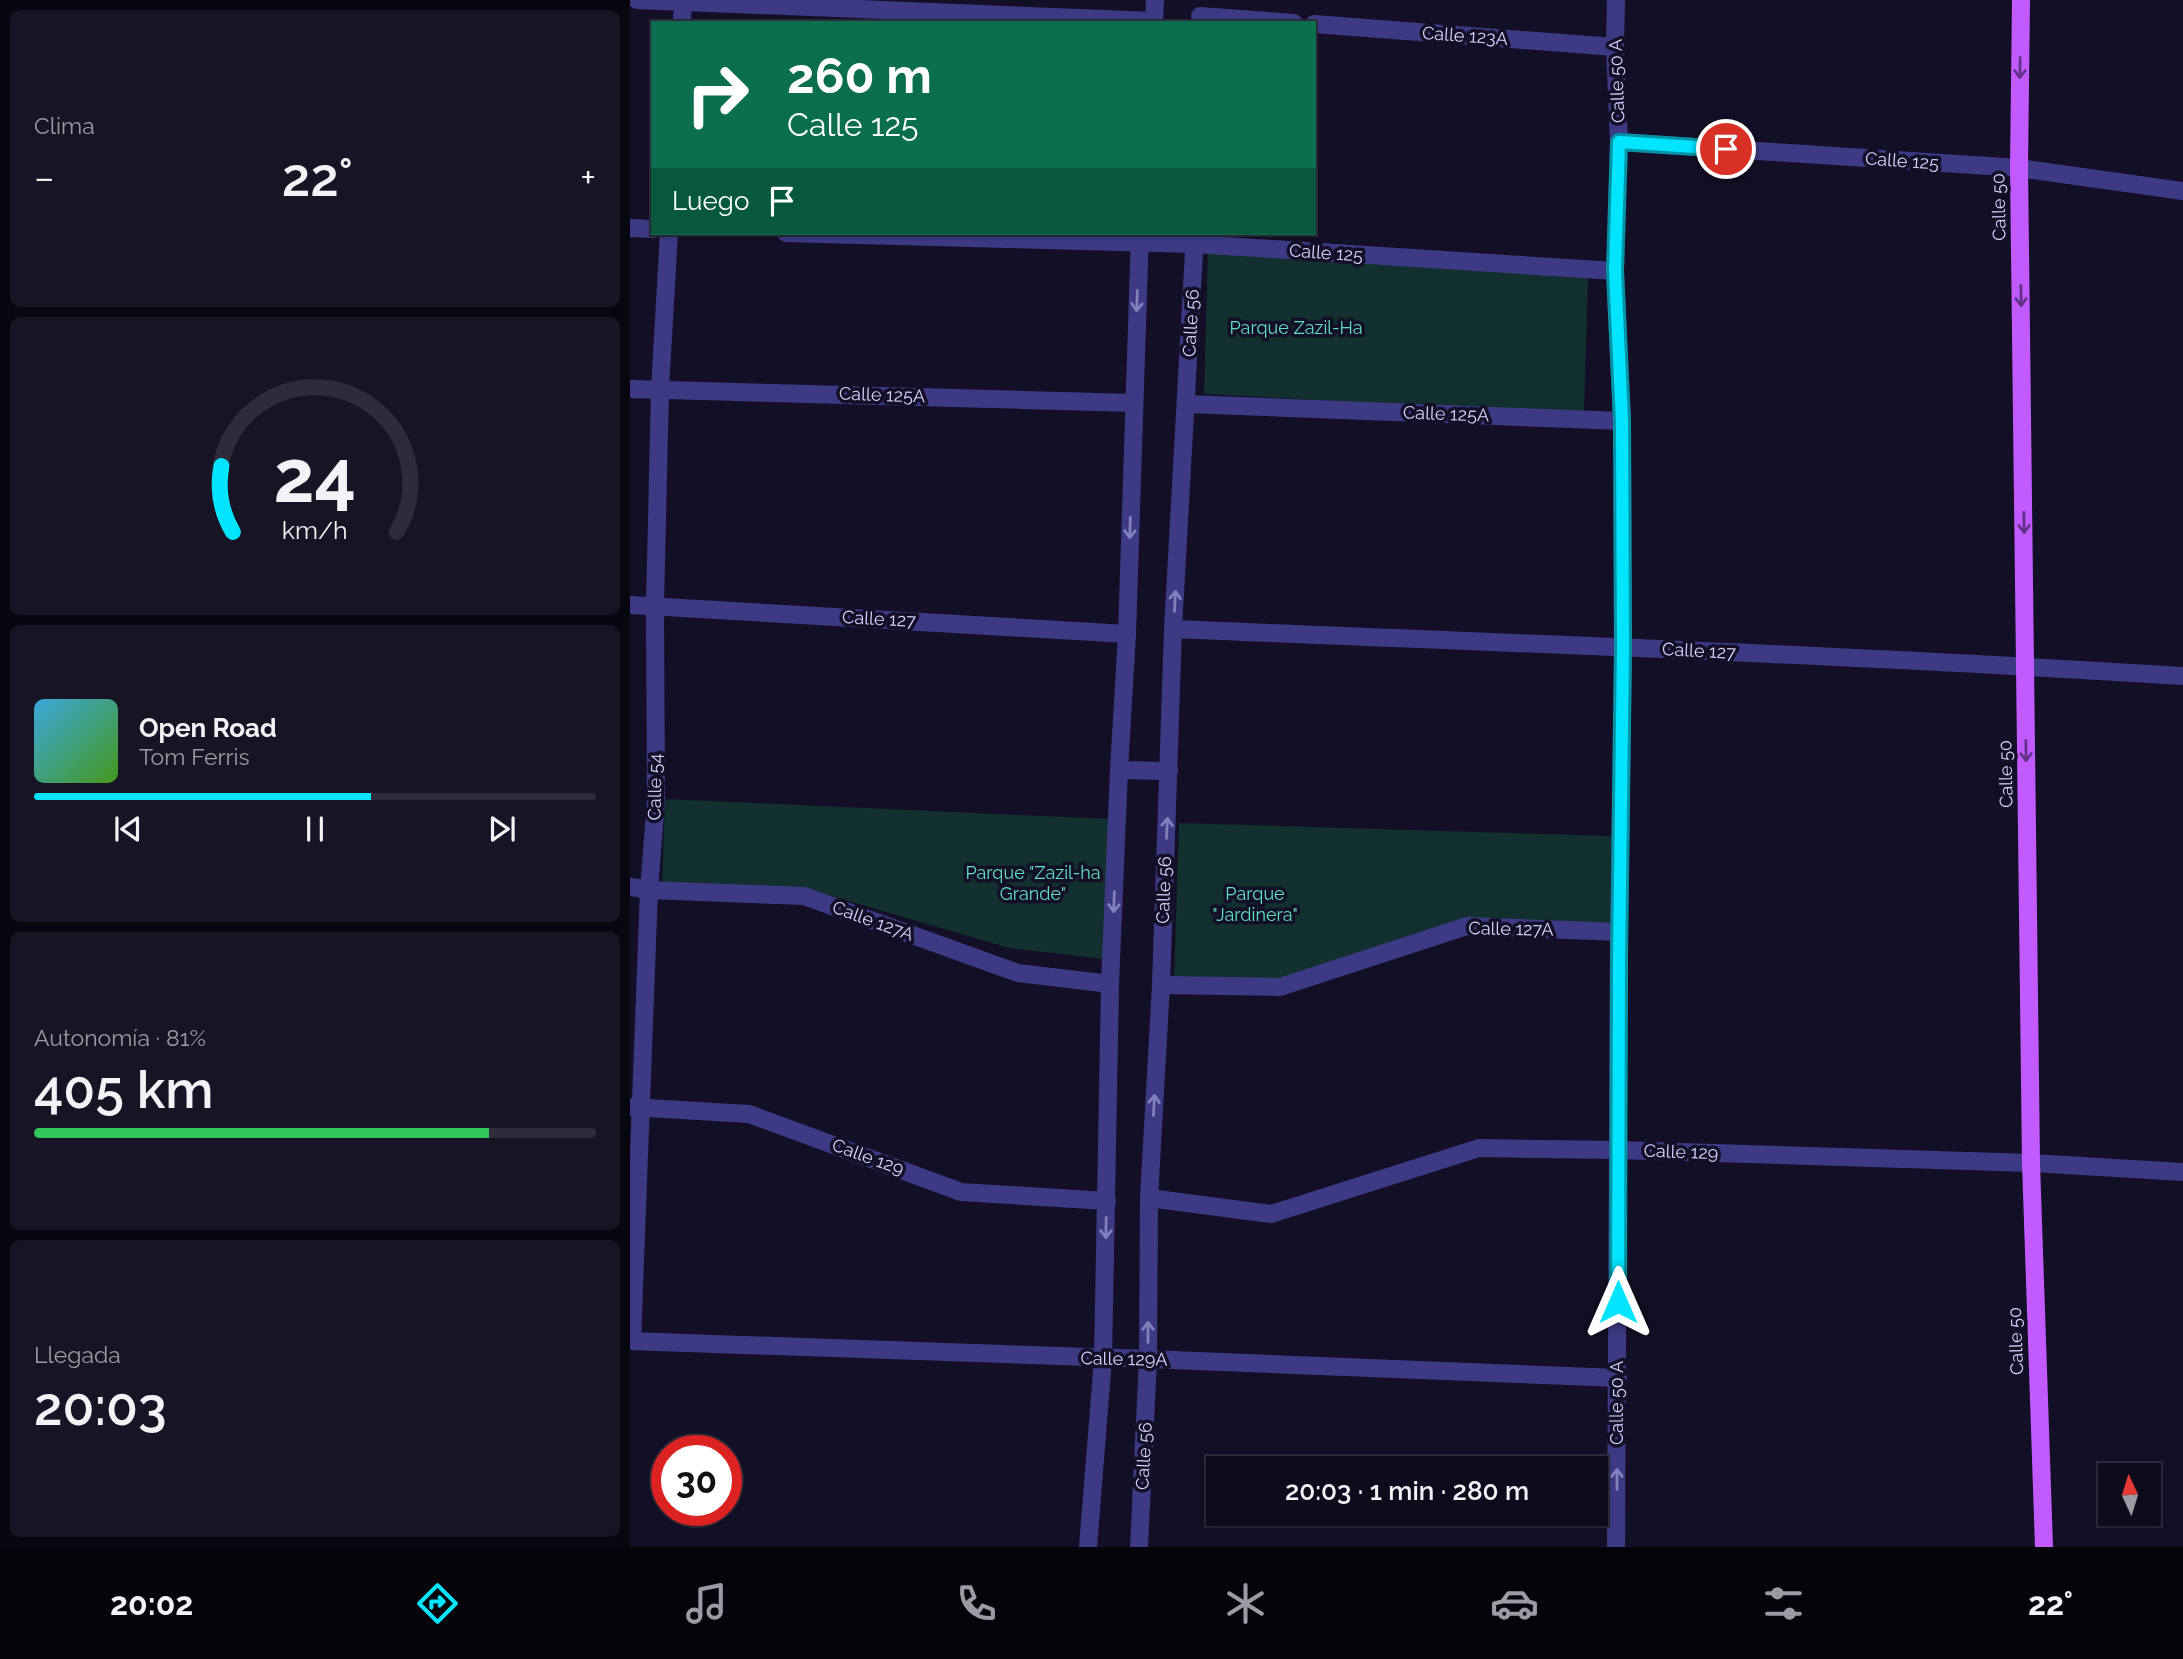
<!DOCTYPE html>
<html lang="es">
<meta charset="utf-8">
<style>
:root{--surface:#0e0b1c;--page:#171425;--text:#f1f3f6;--muted:#9b9ba3;--line:#2e2b3b;--accent:#00e5ff}
body{margin:0;font-family:Raleway,sans-serif;background:var(--page);color:var(--text);height:100vh;display:flex;flex-direction:column;font-size:26px;white-space:nowrap}
*{box-sizing:border-box;margin:0}
p{font-size:23px;color:var(--muted)}
.icon{flex:none;width:38px;height:38px;fill:none;stroke:currentColor;stroke-width:2;stroke-linecap:round;stroke-linejoin:round}
.map{position:relative;flex:1;overflow:hidden}
.drawer{display:flex;flex-direction:column;gap:10px;padding:10px;background:#08060f;width:630px}
.drawer>*{flex:none}
.hud{position:absolute;left:21px;top:21px;width:665px;height:214px;border-radius:0px;box-shadow:0 2px 5px #0004,0 0 0 2px var(--line);background:#0b6e4f;color:#fff;overflow:hidden}
.needle{width:46px;rotate:356deg}
.fabs{position:absolute;left:1468px;top:1463px;display:grid;gap:14px}
.fabs a{display:grid;place-items:center;width:63px;height:63px;border-radius:0px;background:var(--surface);box-shadow:0 2px 5px #0004,0 0 0 2px var(--line);font-size:35px}
.speed{position:absolute;left:21px;top:1435px;display:flex;gap:14px;font-size:35px;font-weight:700;text-align:center}
.speed>*{display:grid;place-content:center;width:91px;height:91px;border-radius:50%;background:var(--surface);box-shadow:0 2px 5px #0004,0 0 0 2px var(--line);line-height:1}
.speed .limit{border:10px solid #d22;background:#fff;color:#111}
.pin{position:absolute;display:grid;place-items:center;width:60px;height:60px;color:#fff;margin:-30px;border:4px solid #fff;border-radius:50%;box-shadow:0 2px 7px #0007}
.me{position:absolute;width:77px;margin:-38px;rotate:0deg;stroke-linejoin:round;filter:drop-shadow(0 0 5px #0008)}
.turn{display:flex;align-items:center;gap:24px;height:147px;padding:0 21px;font-size:32px}
.turn .icon{width:91px;height:91px;stroke-width:2.5}
.turn b{display:block;font-size:49px;line-height:60px}
.then{display:flex;align-items:center;height:66px;padding:0 21px;background:#0003;gap:14px;font-size:26px}
.big{font-size:52px;font-weight:600;line-height:1.1}
.drawer .card{flex:1;display:flex;flex-direction:column;justify-content:center;gap:10px;min-width:0;padding:0 24px;border-radius:10px;background:var(--page)}
.drawer .dial{align-items:center;gap:0}
.dial svg{height:182px;overflow:visible;fill:none;stroke:var(--line);stroke-width:7;stroke-linecap:round;text-anchor:middle}
.dial text{fill:var(--text);stroke:none}
.song{display:flex;align-items:center;gap:21px}
.cover{width:84px;height:84px;border-radius:10px;background:linear-gradient(135deg,hsl(200 70% 55%),hsl(100 70% 35%))}
.played{height:7px;border-radius:4px;background:linear-gradient(90deg,var(--accent) 60%,var(--line) 60%)}
.keys{display:flex;justify-content:space-around;direction:ltr}
.heat{display:flex;justify-content:space-between;align-items:center;font-size:38px;direction:ltr}
.charge{height:10px;border-radius:5px;background:linear-gradient(90deg,#34c759 81%,var(--line) 0)}
.trip{position:absolute;left:576px;top:1456px;width:402px;height:70px;border-radius:0px;background:var(--surface);box-shadow:0 2px 5px #0004,0 0 0 2px var(--line);font-weight:600;line-height:70px;text-align:center}
.dock{display:flex;height:112px;justify-content:space-around;align-items:center;background:#06040b;color:var(--muted)}
.dock .icon{width:49px;height:49px}
.dock .selected{color:var(--accent)}
.dock b{font-size:32px;color:var(--text)}
main{display:flex;flex:1;min-height:0}
.map>svg:first-child{display:block}
.green{fill:#12302f}
.lines{fill:none;stroke-linecap:round;stroke-linejoin:round}
.minor{stroke:#3d3a85;stroke-width:18}
.major{stroke:#c25bff;stroke-width:18}
.oneway{stroke:#623188}
.oneway2{stroke:#837fbc}
.route-casing{stroke:#0095a6;stroke-width:18}
.route{stroke:#00e5ff;stroke-width:12}
.labels{text-anchor:middle;stroke-width:7;stroke-linejoin:round;paint-order:stroke}
.street-label{font-size:18px;fill:#d9d4ff;stroke:#130f26}
.park-label{font-size:18px;fill:#5fe0c0;stroke:#130f26}
</style>
<main>
<section class="drawer">
<div class="card"><p>Clima</p>
<div class="heat"><a>−</a><b class="big">22°</b><a>+</a></div>
</div>
<div class="card dial"><svg viewBox="0 0 100 80">
<path d="M14 69A42 42 0 1 1 86 69"/>
<path d="M14 69A42 42 0 0 1 9 40" stroke="#00e5ff"/>
<text x="50" y="56" font-size="32" font-weight="700">24</text>
<text x="50" y="72" font-size="11">km/h</text>
</svg></div>
<div class="card">
<div class="song"><i class="cover"></i><div><b>Open Road</b><p>Tom Ferris</p></div></div>
<div class="played"></div>
<div class="keys"><svg class="icon" aria-label="previous" viewBox="0 0 24 24"><path d="M18 5L8 12l10 7zM5 5v14"/></svg><svg class="icon" aria-label="pause" viewBox="0 0 24 24"><path d="M8 5v14M16 5v14"/></svg><svg class="icon" aria-label="next" viewBox="0 0 24 24"><path d="M6 5l10 7-10 7zM19 5v14"/></svg></div>
</div>
<div class="card"><p>Autonomía · 81%</p><b class="big">405 km</b><div class="charge"></div></div>
<div class="card"><p>Llegada</p><b class="big">20:03</b></div>
</section>
<div class="map">
<svg width="1553" height="1547" viewBox="0 0 1553 1547">
<rect width="100%" height="100%" fill="#130f26"/>
<g class="green">
<polygon points="578,251 958,278 954,414 574,394"/>
<polygon points="35,799 479,819 474,959 379,948 174,888 32,887"/>
<polygon points="549,823 981,836 980,928 828,922 640,983 544,982"/>
</g>
<g class="lines">
<g class="minor">
<polyline points="7,0 524,21"/>
<polyline points="986,0 985,47 989,142 985,271 992,421 993,647 989,932 986,1547"/>
<polyline points="570,16 664,23"/>
<polyline points="52,23 53,0"/>
<polyline points="524,23 525,0"/>
<polyline points="684,24 985,47"/>
<polyline points="989,142 1389,168 1553,191"/>
<polyline points="0,228 23,229"/>
<polyline points="156,233 565,244 985,271"/>
<polyline points="0,389 503,403"/>
<polyline points="557,404 992,421"/>
<polyline points="0,605 497,634"/>
<path d="M543,629C880,643 1217,655 1553,676"/>
<polyline points="489,770 539,771"/>
<polyline points="0,887 19,890 174,896 388,973 480,984"/>
<polyline points="531,985 650,987 837,926 989,932"/>
<polyline points="0,1107 119,1114 331,1192 477,1201"/>
<polyline points="519,1198 641,1214 849,1148 987,1150 1401,1163 1553,1172"/>
<polyline points="0,1341 518,1359 988,1378"/>
<polyline points="2,1341 19,890 26,800 25,606 30,389 39,233"/>
<polyline points="458,1547 473,1359 480,984 489,770 497,634 510,233"/>
<polyline points="509,1547 518,1359 519,1198 531,985 543,629 565,233"/>
</g>
<polyline class="major" points="1391,0 1389,168 1401,1163 1414,1547"/>
</g>
<defs><path id="oneway-shaft" d="M-6 0H5M1.5-3L5.5 0L1.5 3" fill="none" stroke-width="1.6" stroke-linecap="round" stroke-linejoin="round" transform="scale(1.75)"/></defs>
<g class="oneway">
<use href="#oneway-shaft" transform="translate(1390 68) rotate(91)"/>
<use href="#oneway-shaft" transform="translate(1391 296) rotate(89)"/>
<use href="#oneway-shaft" transform="translate(1394 523) rotate(89)"/>
<use href="#oneway-shaft" transform="translate(1396 751) rotate(89)"/>
</g>
<g class="oneway2">
<use href="#oneway-shaft" transform="translate(507 301) rotate(92)"/>
<use href="#oneway-shaft" transform="translate(500 528) rotate(92)"/>
<use href="#oneway-shaft" transform="translate(545 601) rotate(-87)"/>
<use href="#oneway-shaft" transform="translate(537 828) rotate(-87)"/>
<use href="#oneway-shaft" transform="translate(484 902) rotate(92)"/>
<use href="#oneway-shaft" transform="translate(524 1105) rotate(-87)"/>
<use href="#oneway-shaft" transform="translate(476 1228) rotate(91)"/>
<use href="#oneway-shaft" transform="translate(518 1332) rotate(-90)"/>
<use href="#oneway-shaft" transform="translate(987 1479) rotate(-90)"/>
</g>
<g class="lines">
<defs>
<polyline id="route" points="988,1302 989,959 993,648 992,421 985,271 989,142 1096,149"/>
</defs>
<use href="#route" class="route-casing"/>
<use href="#route" class="route"/>
</g>
<g class="labels">
<g class="street-label">
<text transform="translate(835 36) rotate(4)" y="6">Calle 123A</text>
<text transform="translate(987 81) rotate(-92)" y="6">Calle 50 A</text>
<text transform="translate(1272 161) rotate(4)" y="6">Calle 125</text>
<text transform="translate(1369 207) rotate(-91)" y="6">Calle 50</text>
<text transform="translate(696 253) rotate(4)" y="6">Calle 125</text>
<text transform="translate(561 323) rotate(-87)" y="6">Calle 56</text>
<text transform="translate(252 395) rotate(2)" y="6">Calle 125A</text>
<text transform="translate(816 414) rotate(2)" y="6">Calle 125A</text>
<text transform="translate(249 619) rotate(3)" y="6">Calle 127</text>
<text transform="translate(1069 651) rotate(3)" y="6">Calle 127</text>
<text transform="translate(1376 774) rotate(-91)" y="6">Calle 50</text>
<text transform="translate(25 787) rotate(-89)" y="6">Calle 54</text>
<text transform="translate(534 890) rotate(-88)" y="6">Calle 56</text>
<text transform="translate(243 921) rotate(20)" y="6">Calle 127A</text>
<text transform="translate(881 929) rotate(1)" y="6">Calle 127A</text>
<text transform="translate(1051 1152) rotate(2)" y="6">Calle 129</text>
<text transform="translate(238 1157) rotate(20)" y="6">Calle 129</text>
<text transform="translate(1386 1341) rotate(-92)" y="6">Calle 50</text>
<text transform="translate(494 1359) rotate(1)" y="6">Calle 129A</text>
<text transform="translate(987 1403) rotate(-90)" y="6">Calle 50 A</text>
<text transform="translate(514 1456) rotate(-87)" y="6">Calle 56</text>
</g>
<g class="park-label">
<text x="666" y="334">Parque Zazil-Ha</text>
<text x="403" y="879">Parque "Zazil-ha<tspan x="403" dy="21">Grande"</tspan></text>
<text x="625" y="900">Parque<tspan x="625" dy="21">"Jardinera"</tspan></text>
</g>
</g>
</svg>
<div class="fabs">
<a><svg class="needle" viewBox="-14 -14 28 28"><path d="M0-13l5 13h-10z" fill="#e53935"/><path d="M0 13l5-13h-10z" fill="#9b9ba3"/></svg></a>
</div>
<div class="speed"><div class="limit">30</div></div>
<div class="pin" style="left:1096px;top:149px;background:#d93025"><svg class="icon" aria-label="arrive" viewBox="0 0 24 24"><path d="M6 21V4h12l-3 4 3 4H6"/></svg></div>
<svg class="me" style="left:988px;top:1302px" viewBox="-20 -20 40 40"><path d="M0-17L14 15 0 8-14 15z" fill="#00e5ff" stroke="#fff" stroke-width="4"/></svg>
<div class="trip">20:03 · 1 min · 280 m</div>
<div class="hud">
<div class="turn"><svg class="icon" aria-label="right" viewBox="0 0 24 24"><path d="M7 20v-9h11M14 6l5 5-5 5"/></svg><div><b>260 m</b>Calle 125</div></div>
<div class="then">Luego<svg class="icon" aria-label="arrive" viewBox="0 0 24 24"><path d="M6 21V4h12l-3 4 3 4H6"/></svg></div>
</div>
</div>
</main>
<nav class="dock">
<b>20:02</b>
<svg class="icon selected" aria-label="directions" viewBox="0 0 24 24"><path d="M12 3l9 9-9 9-9-9zM9 14v-3h6M13 9l2 2-2 2"/></svg>
<svg class="icon" aria-label="music" viewBox="0 0 24 24"><path d="M9 18V5l10-2v13"/><circle cx="6" cy="18" r="3"/><circle cx="16" cy="16" r="3"/></svg>
<svg class="icon" aria-label="phone" viewBox="0 0 24 24"><path d="M5 4h4l2 5-3 2q2 4 5 5l2-3 5 2v4C11 20 4 13 5 4z"/></svg>
<svg class="icon" aria-label="climate" viewBox="0 0 24 24"><path d="M12 3v18M4 7l16 10M4 17L20 7"/></svg>
<svg class="icon" aria-label="car" viewBox="0 0 24 24"><path d="M5 17H2v-5l4-1 3-4h7l3 4 3 1v5h-3M9 17h6M6 11h13"/><circle cx="7" cy="17" r="2"/><circle cx="17" cy="17" r="2"/></svg>
<svg class="icon" aria-label="filters" viewBox="0 0 24 24"><path d="M4 7h16M4 17h16"/><circle cx="9" cy="7" r="2"/><circle cx="15" cy="17" r="2"/></svg>
<b>22°</b>
</nav>
